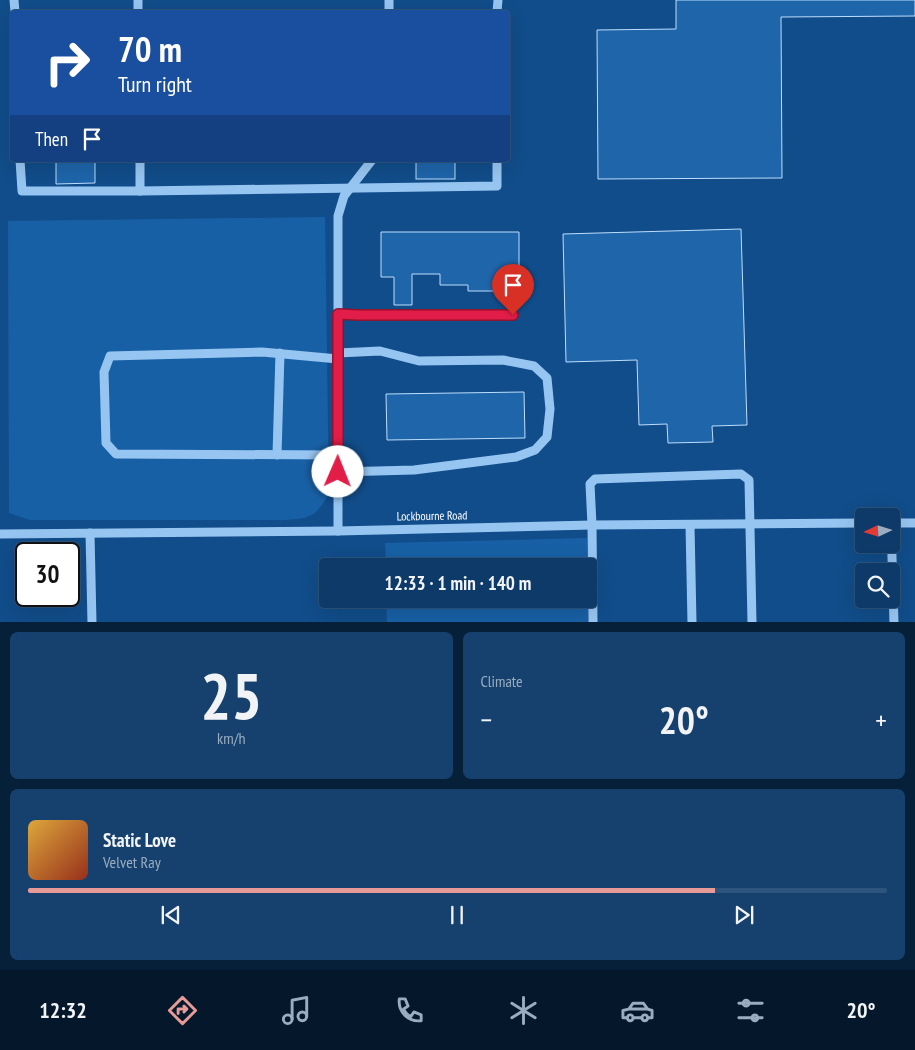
<!DOCTYPE html>
<meta charset="utf-8">
<style>
:root{--surface:#0d3a68;--page:#16416e;--text:#f1f3f6;--muted:#9aadc0;--line:#2d547c;--accent:#e69b98}
body{margin:0;font-family:"PT Sans Narrow",sans-serif;background:var(--page);color:var(--text);height:100vh;display:flex;flex-direction:column;font-size:19px;white-space:nowrap}
*{box-sizing:border-box;margin:0}
p{font-size:16px;color:var(--muted)}
.icon{flex:none;width:28px;height:28px;fill:none;stroke:currentColor;stroke-width:2;stroke-linecap:round;stroke-linejoin:round}
.map{position:relative;height:622px;overflow:hidden}
.panel{display:flex;flex-direction:column;gap:10px;padding:10px;background:#072039;flex:1}
.panel>*{flex:none}
.hud{position:absolute;left:10px;top:10px;width:500px;height:152px;border-radius:5px;box-shadow:0 5px 20px #0002,0 0 0 1px var(--line);background:#1a4fa0;color:#fff;overflow:hidden}
.needle{width:32px;rotate:266deg}
.buttons{position:absolute;left:855px;top:508px;display:grid;gap:10px}
.buttons a{display:grid;place-items:center;width:45px;height:45px;border-radius:5px;background:var(--surface);box-shadow:0 5px 20px #0002,0 0 0 1px var(--line);font-size:25px}
.speed{position:absolute;left:15px;top:542px;display:flex;gap:10px;font-size:25px;font-weight:700;text-align:center}
.speed>*{display:grid;place-content:center;width:65px;height:65px;border-radius:50%;background:var(--surface);box-shadow:0 5px 20px #0002,0 0 0 1px var(--line);line-height:1}
.speed .limit{border:2px solid #111;border-radius:8px;background:#fff;color:#111}
.pin{position:absolute;display:grid;place-items:center;width:42px;height:42px;color:#fff;margin:-51px -21px;border-radius:50% 50% 50% 0;rotate:-45deg;box-shadow:0 0 5px #0007}
.pin .icon{rotate:45deg}
.me{position:absolute;width:55px;margin:-28px;rotate:1deg;stroke-linejoin:round;filter:drop-shadow(0 0 4px #0008)}
.turn{display:flex;align-items:center;gap:18px;height:105px;padding:0 25px;font-size:22px}
.turn .icon{width:65px;height:65px;stroke-width:2.5}
.turn b{display:block;font-size:35px;line-height:42px}
.then{display:flex;align-items:center;height:48px;padding:0 25px;background:#0003;gap:10px;font-size:19px}
.big{font-size:38px;font-weight:600;line-height:1.1}
.panel .card{flex:1;display:flex;flex-direction:column;justify-content:center;gap:8px;min-width:0;padding:0 18px;border-radius:8px;background:var(--page)}
.panel .dial{align-items:center;gap:0}
.dial b{font-size:65px;line-height:1}
.song{display:flex;align-items:center;gap:15px}
.cover{width:60px;height:60px;border-radius:8px;background:linear-gradient(135deg,hsl(40 70% 55%),hsl(10 70% 35%))}
.played{height:5px;border-radius:2px;background:linear-gradient(90deg,var(--accent) 80%,var(--line) 80%)}
.keys{display:flex;justify-content:space-around;direction:ltr}
.heat{display:flex;justify-content:space-between;align-items:center;font-size:28px;direction:ltr}
.panel .tiles{flex:1;display:grid;gap:10px;grid-template-columns:1fr 1fr}
.card:last-child{grid-column:span 2}
.trip{position:absolute;left:319px;top:558px;width:278px;height:50px;border-radius:5px;background:var(--surface);box-shadow:0 5px 20px #0002,0 0 0 1px var(--line);font-weight:600;line-height:50px;text-align:center}
.tabs{display:flex;height:80px;justify-content:space-around;align-items:center;background:#05172a;color:var(--muted)}
.tabs .icon{width:35px;height:35px}
.tabs .selected{color:var(--accent)}
.tabs b{font-size:22px;color:var(--text)}
.map>svg:first-child{display:block}
.green{fill:#1860a5}
.building{fill:#1e65aa;stroke:#bddefd}
.lines{fill:none;stroke-linecap:round;stroke-linejoin:round}
.minor{stroke:#97c5f1;stroke-width:9}
.route-casing{stroke:#92132f;stroke-width:12}
.route{stroke:#e11d48;stroke-width:9}
.labels{text-anchor:middle;stroke-width:5;stroke-linejoin:round;paint-order:stroke}
.street-label{font-size:12px;fill:#fff;stroke:#114d8a}
</style>
<div class="map">
<svg width="915" height="623" viewBox="0 0 915 623">
<rect width="100%" height="100%" fill="#114d8a"/>
<g class="green">
<path d="M325,217L329,494C314,518 312,518 284,520H30L9,513L8,221Z"/>
<polygon points="587,538 587,566 386,566 385,543"/>
<polygon points="588,578 588,622 387,622 386,599 588,599"/>
</g>
<g class="building">
<polygon points="676,0 915,0 915,16 781,17 782,178 598,179 597,30 676,29"/>
<polygon points="56,160 95,160 95,183 56,184"/>
<rect x="416" y="160" width="39" height="19"/>
<polygon points="741,229 747,425 712,426 713,442 668,443 667,424 639,425 637,360 566,362 563,234"/>
<polygon points="381,232 519,232 519,291 468,291 468,285 440,285 440,274 412,274 412,305 394,305 394,277 381,277"/>
<polygon points="524,392 525,438 387,440 386,394"/>
</g>
<g class="lines">
<g class="minor">
<polyline points="14,0 15,12"/>
<polyline points="138,0 138,12"/>
<polyline points="389,12 389,0"/>
<polyline points="497,12 498,0"/>
<polyline points="20,160 22,191 140,191"/>
<polyline points="140,160 140,191 497,186 497,160"/>
<polyline points="338,314 358,315 513,315"/>
<polyline points="338,353 380,351 419,361 503,360 534,366 547,378 550,409 547,437 535,450 516,457 414,470 338,472"/>
<polyline points="338,359 262,352 110,356 104,372 106,443 116,454 338,455"/>
<polyline points="277,455 280,353"/>
<polyline points="891,523 915,523"/>
<polyline points="690,525 692,623"/>
<polyline points="891,525 894,623"/>
<polyline points="338,531 338,216 344,196 372,160"/>
<polyline points="90,533 92,623"/>
<polyline points="0,534 338,531 592,525 864,523"/>
<polyline points="593,623 592,525 590,484 595,479 741,474 749,480 752,623"/>
</g>
</g>
<g class="lines">
<defs>
<polyline id="route" points="338,472 338,314 358,315 513,315"/>
</defs>
<use href="#route" class="route-casing"/>
<use href="#route" class="route"/>
</g>
<g class="labels">
<g class="street-label">
<text transform="translate(432 516) rotate(-1)" y="4">Lockbourne Road</text>
</g>
</g>
</svg>
<div class="buttons">
<a><svg class="needle" viewBox="-14 -14 28 28"><path d="M0-13l5 13h-10z" fill="#e53935"/><path d="M0 13l5-13h-10z" fill="#9aadc0"/></svg></a>
<a><svg class="icon" aria-label="search" viewBox="0 0 24 24"><circle cx="10" cy="10" r="6"/><path d="M15 15l6 6"/></svg></a>
</div>
<div class="speed"><div class="limit">30</div></div>
<div class="pin" style="left:513px;top:315px;background:#d93025"><svg class="icon" aria-label="arrive" viewBox="0 0 24 24"><path d="M6 21V4h12l-3 4 3 4H6"/></svg></div>
<svg class="me" style="left:338px;top:472px" viewBox="-20 -20 40 40"><circle r="19" fill="#fff"/><path d="M0-13L10 11 0 6-10 11z" fill="#e11d48"/></svg>
<div class="trip">12:33 · 1 min · 140 m</div>
<div class="hud">
<div class="turn"><svg class="icon" aria-label="right" viewBox="0 0 24 24"><path d="M7 20v-9h11M14 6l5 5-5 5"/></svg><div><b>70 m</b>Turn right</div></div>
<div class="then">Then<svg class="icon" aria-label="arrive" viewBox="0 0 24 24"><path d="M6 21V4h12l-3 4 3 4H6"/></svg></div>
</div>
</div>
<section class="panel">
<div class="tiles">
<div class="card dial"><b>25</b><p>km/h</p></div>
<div class="card"><p>Climate</p>
<div class="heat"><a>−</a><b class="big">20°</b><a>+</a></div>
</div>
<div class="card">
<div class="song"><i class="cover"></i><div><b>Static Love</b><p>Velvet Ray</p></div></div>
<div class="played"></div>
<div class="keys"><svg class="icon" aria-label="previous" viewBox="0 0 24 24"><path d="M18 5L8 12l10 7zM5 5v14"/></svg><svg class="icon" aria-label="pause" viewBox="0 0 24 24"><path d="M8 5v14M16 5v14"/></svg><svg class="icon" aria-label="next" viewBox="0 0 24 24"><path d="M6 5l10 7-10 7zM19 5v14"/></svg></div>
</div>
</div>
</section>
<nav class="tabs">
<b>12:32</b>
<svg class="icon selected" aria-label="directions" viewBox="0 0 24 24"><path d="M12 3l9 9-9 9-9-9zM9 14v-3h6M13 9l2 2-2 2"/></svg>
<svg class="icon" aria-label="music" viewBox="0 0 24 24"><path d="M9 18V5l10-2v13"/><circle cx="6" cy="18" r="3"/><circle cx="16" cy="16" r="3"/></svg>
<svg class="icon" aria-label="phone" viewBox="0 0 24 24"><path d="M5 4h4l2 5-3 2q2 4 5 5l2-3 5 2v4C11 20 4 13 5 4z"/></svg>
<svg class="icon" aria-label="climate" viewBox="0 0 24 24"><path d="M12 3v18M4 7l16 10M4 17L20 7"/></svg>
<svg class="icon" aria-label="car" viewBox="0 0 24 24"><path d="M5 17H2v-5l4-1 3-4h7l3 4 3 1v5h-3M9 17h6M6 11h13"/><circle cx="7" cy="17" r="2"/><circle cx="17" cy="17" r="2"/></svg>
<svg class="icon" aria-label="filters" viewBox="0 0 24 24"><path d="M4 7h16M4 17h16"/><circle cx="9" cy="7" r="2"/><circle cx="15" cy="17" r="2"/></svg>
<b>20°</b>
</nav>
